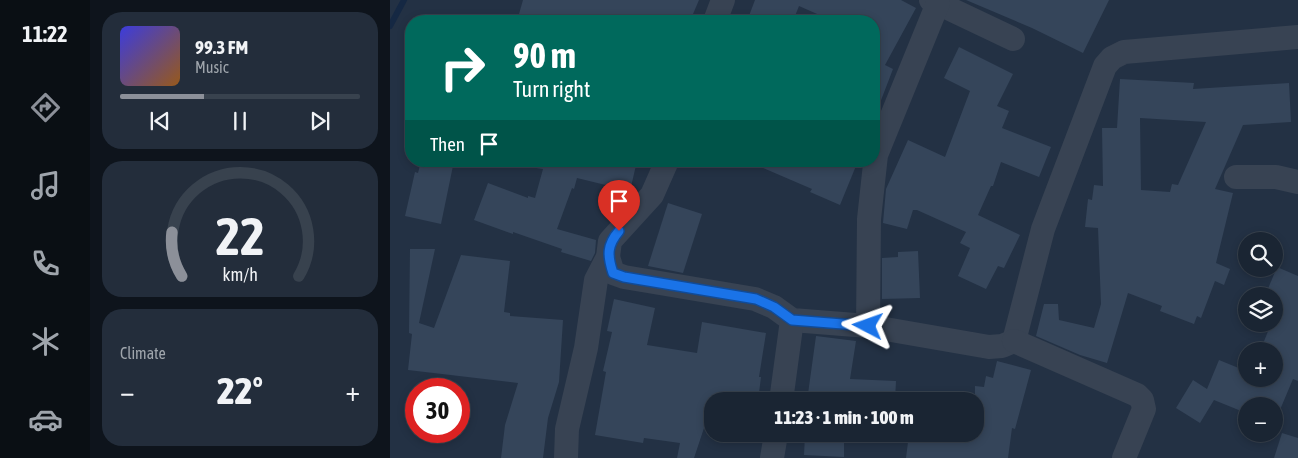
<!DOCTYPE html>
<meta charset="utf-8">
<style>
:root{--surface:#1a2533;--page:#232d3b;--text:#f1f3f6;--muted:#9fa5ac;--line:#38424e;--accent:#8c9099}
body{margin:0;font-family:"Asap Condensed",sans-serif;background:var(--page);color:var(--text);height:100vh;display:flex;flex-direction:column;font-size:19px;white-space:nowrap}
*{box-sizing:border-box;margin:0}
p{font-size:16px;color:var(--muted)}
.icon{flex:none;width:28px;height:28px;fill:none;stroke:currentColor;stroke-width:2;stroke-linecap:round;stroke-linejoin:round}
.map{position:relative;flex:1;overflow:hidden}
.drawer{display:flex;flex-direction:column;gap:12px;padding:12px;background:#0e141c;width:300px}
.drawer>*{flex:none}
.hud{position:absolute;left:15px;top:15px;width:475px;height:152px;border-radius:20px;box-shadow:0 2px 8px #0003,0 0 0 1px var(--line);background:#00695c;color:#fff;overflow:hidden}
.fabs{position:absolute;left:848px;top:232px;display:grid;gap:10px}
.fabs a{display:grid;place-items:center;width:45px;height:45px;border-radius:50%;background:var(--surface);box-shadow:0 2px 8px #0003,0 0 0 1px var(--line);font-size:25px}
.speed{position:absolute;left:15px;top:378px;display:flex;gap:10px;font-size:25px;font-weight:700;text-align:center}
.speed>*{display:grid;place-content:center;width:65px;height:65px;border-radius:50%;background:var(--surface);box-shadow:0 2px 8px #0003,0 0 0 1px var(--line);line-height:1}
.speed .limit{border:8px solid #d22;background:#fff;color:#111}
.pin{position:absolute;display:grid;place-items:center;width:42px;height:42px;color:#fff;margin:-51px -21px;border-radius:50% 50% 50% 0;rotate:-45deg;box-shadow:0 0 5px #0007}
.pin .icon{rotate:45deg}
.me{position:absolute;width:55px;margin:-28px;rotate:274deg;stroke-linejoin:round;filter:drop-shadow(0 0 4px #0008)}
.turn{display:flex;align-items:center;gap:18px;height:105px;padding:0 25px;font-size:22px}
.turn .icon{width:65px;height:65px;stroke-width:2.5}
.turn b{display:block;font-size:35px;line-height:42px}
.then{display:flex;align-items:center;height:48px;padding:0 25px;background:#0003;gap:10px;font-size:19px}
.big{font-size:38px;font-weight:800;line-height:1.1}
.drawer .tile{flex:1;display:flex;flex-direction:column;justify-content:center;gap:8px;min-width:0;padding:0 18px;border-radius:20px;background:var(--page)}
.drawer .dial{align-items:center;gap:0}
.dial svg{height:130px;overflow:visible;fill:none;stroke:var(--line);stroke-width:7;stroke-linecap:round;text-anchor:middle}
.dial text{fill:var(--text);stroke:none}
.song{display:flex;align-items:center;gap:15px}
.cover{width:60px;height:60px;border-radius:8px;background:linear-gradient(135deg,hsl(240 70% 55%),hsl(30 70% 35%))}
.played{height:5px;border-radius:2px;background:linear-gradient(90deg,var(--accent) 35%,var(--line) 35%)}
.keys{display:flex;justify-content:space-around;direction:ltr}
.heat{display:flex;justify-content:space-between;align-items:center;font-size:28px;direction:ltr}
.trip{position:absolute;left:314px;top:392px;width:280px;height:50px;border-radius:20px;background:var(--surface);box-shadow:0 2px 8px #0003,0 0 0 1px var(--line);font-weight:800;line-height:50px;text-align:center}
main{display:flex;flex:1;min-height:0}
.menu{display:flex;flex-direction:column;width:90px;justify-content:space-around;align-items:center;background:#0a0f14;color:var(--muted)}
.menu .icon{width:35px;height:35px}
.menu .selected{color:var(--accent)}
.menu b{font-size:22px;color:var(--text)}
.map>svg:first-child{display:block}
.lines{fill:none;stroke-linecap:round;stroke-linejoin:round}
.stream{stroke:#152843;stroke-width:6}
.building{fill:#35455a;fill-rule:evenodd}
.minor{stroke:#384353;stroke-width:24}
.route-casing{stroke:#114b97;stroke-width:12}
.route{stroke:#1a73e8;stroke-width:9}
</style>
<main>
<nav class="menu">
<b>11:22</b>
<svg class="icon selected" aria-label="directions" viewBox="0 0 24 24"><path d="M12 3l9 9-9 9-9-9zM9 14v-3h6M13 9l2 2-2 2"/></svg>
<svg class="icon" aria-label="music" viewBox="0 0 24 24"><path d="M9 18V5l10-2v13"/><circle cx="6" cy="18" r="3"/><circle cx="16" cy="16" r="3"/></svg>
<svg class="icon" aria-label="phone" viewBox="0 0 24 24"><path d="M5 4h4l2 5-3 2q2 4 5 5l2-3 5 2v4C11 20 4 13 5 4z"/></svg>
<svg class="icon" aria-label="climate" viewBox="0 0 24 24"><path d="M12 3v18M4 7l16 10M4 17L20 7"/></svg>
<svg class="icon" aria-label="car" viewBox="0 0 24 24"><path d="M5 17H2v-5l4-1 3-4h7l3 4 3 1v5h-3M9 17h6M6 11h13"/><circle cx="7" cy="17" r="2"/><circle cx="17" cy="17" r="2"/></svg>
</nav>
<section class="drawer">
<div class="tile">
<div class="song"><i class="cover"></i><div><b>99.3 FM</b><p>Music</p></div></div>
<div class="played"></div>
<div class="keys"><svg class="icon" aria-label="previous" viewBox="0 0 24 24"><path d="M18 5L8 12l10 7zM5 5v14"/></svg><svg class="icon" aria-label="pause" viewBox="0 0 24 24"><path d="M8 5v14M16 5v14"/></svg><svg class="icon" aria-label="next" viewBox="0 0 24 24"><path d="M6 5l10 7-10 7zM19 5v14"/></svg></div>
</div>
<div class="tile dial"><svg viewBox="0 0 100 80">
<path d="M14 69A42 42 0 1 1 86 69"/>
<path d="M14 69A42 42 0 0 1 8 42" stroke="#8c9099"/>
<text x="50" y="56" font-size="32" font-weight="700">22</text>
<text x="50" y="72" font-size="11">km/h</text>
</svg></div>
<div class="tile"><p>Climate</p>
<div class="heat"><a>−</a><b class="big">22°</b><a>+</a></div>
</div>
</section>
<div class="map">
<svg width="908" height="458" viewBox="0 0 908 458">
<rect width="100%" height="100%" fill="#233144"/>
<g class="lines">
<polyline class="stream" points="0,26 14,0"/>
</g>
<g class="building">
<polygon points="133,0 309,0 300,21 127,21"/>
<polygon points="365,0 511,0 526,8 495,65 503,69 485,116 484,21 443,21 409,6 403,21 357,21"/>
<polygon points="576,0 719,0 693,53 642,28"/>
<polygon points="569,47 623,74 607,106 619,111 612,128 661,147 649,177 611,162 603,186 601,186 588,215 630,235 614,268 608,266 596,289 568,276 580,248 570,243 576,232 527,210 523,210 517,229 493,223 496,189 518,140 555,157 580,91 554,78"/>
<path d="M730,79L804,83L803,89L899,83L901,122L853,125L825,189L843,193L826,263L840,269L834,285L825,281L811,318L807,316L804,324L770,311L772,306L738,293L717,363L690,355L646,336L654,304H668L669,320L704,328L711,304L708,228L695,227L698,199L702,200L704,185L713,186L712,128H727ZM750,118L816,122L788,185L782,184L780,192L751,190Z"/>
<polygon points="31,161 64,161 51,224 15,216 25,172 28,173"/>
<polygon points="146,161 247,161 240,191 187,178 184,189 182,188 167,229 206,240 205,253 201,261 171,252 172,249 123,232 123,234 84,220 98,183 138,198 138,196 145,198 153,169 146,168"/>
<polygon points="357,161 468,161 450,205 420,192 422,189"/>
<polygon points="278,203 312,214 293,273 258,266"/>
<polygon points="20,249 45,249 29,323 44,328 71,255 120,261 114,312 120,313 120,316 173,320 169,382 158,418 153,458 111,458 115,425 128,383 18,370 22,334 19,333"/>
<polygon points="528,251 530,298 492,299 492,258 508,257 508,252"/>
<polygon points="887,267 908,276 908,381 903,379 884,424 884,406 856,406 856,413 824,400 810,423 786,408 803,380 817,389 829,360 856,371 856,379 884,379 884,351 870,351 881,324 884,324 884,296 875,296"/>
<polygon points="224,299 265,308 257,345 307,353 312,322 376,333 369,377 371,377 368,401 322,401 322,411 320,410 304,458 287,458 290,443 254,438 253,443 205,435 216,372 213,371 222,332 217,331"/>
<polygon points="426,336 466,341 460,379 506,381 505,401 417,401"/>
<polygon points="607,361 641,370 625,429 622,428 618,458 516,458 519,434 585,434 585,386 594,387 596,376 603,378"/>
<polygon points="892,433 908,438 908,458 884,458"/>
<polygon points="415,434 454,434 454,457 414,455"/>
</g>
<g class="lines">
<g class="minor">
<polyline points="541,0 623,39"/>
<polyline points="325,21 333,0"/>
<polyline points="846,177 886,177 908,182"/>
<polyline points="218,257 223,273 234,277 365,299 384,307 402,320 478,326 599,347 612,346 624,341 653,229 715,66 722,58 734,52 908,37"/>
<polyline points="478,326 479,219 486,155 548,3"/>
<polyline points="624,341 747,395 752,400 754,409 734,458"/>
<polyline points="391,401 402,320"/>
<polyline points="176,458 177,429 196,348 206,280 218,257 220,241 262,195 277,161"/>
<polyline points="382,458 386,434"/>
</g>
</g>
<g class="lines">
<defs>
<path id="route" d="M229,231C217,245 217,255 223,273L234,277L366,299L384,307L402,320L478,326"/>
</defs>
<use href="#route" class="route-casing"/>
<use href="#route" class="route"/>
</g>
</svg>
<div class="fabs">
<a><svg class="icon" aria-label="search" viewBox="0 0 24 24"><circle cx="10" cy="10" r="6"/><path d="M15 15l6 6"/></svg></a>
<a><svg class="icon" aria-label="layers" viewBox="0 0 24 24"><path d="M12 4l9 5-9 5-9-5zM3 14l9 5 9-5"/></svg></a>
<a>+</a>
<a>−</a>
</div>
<div class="speed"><div class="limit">30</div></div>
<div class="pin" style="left:229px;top:231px;background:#d93025"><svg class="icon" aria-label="arrive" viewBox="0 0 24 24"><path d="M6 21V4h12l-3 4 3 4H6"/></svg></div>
<svg class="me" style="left:478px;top:326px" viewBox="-20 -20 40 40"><path d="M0-17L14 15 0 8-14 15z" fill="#1a73e8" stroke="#fff" stroke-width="4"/></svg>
<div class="trip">11:23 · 1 min · 100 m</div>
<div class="hud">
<div class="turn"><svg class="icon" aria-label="right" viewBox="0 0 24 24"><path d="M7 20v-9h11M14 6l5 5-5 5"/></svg><div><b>90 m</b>Turn right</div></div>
<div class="then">Then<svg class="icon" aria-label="arrive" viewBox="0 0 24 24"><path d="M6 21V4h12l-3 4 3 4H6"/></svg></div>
</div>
</div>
</main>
